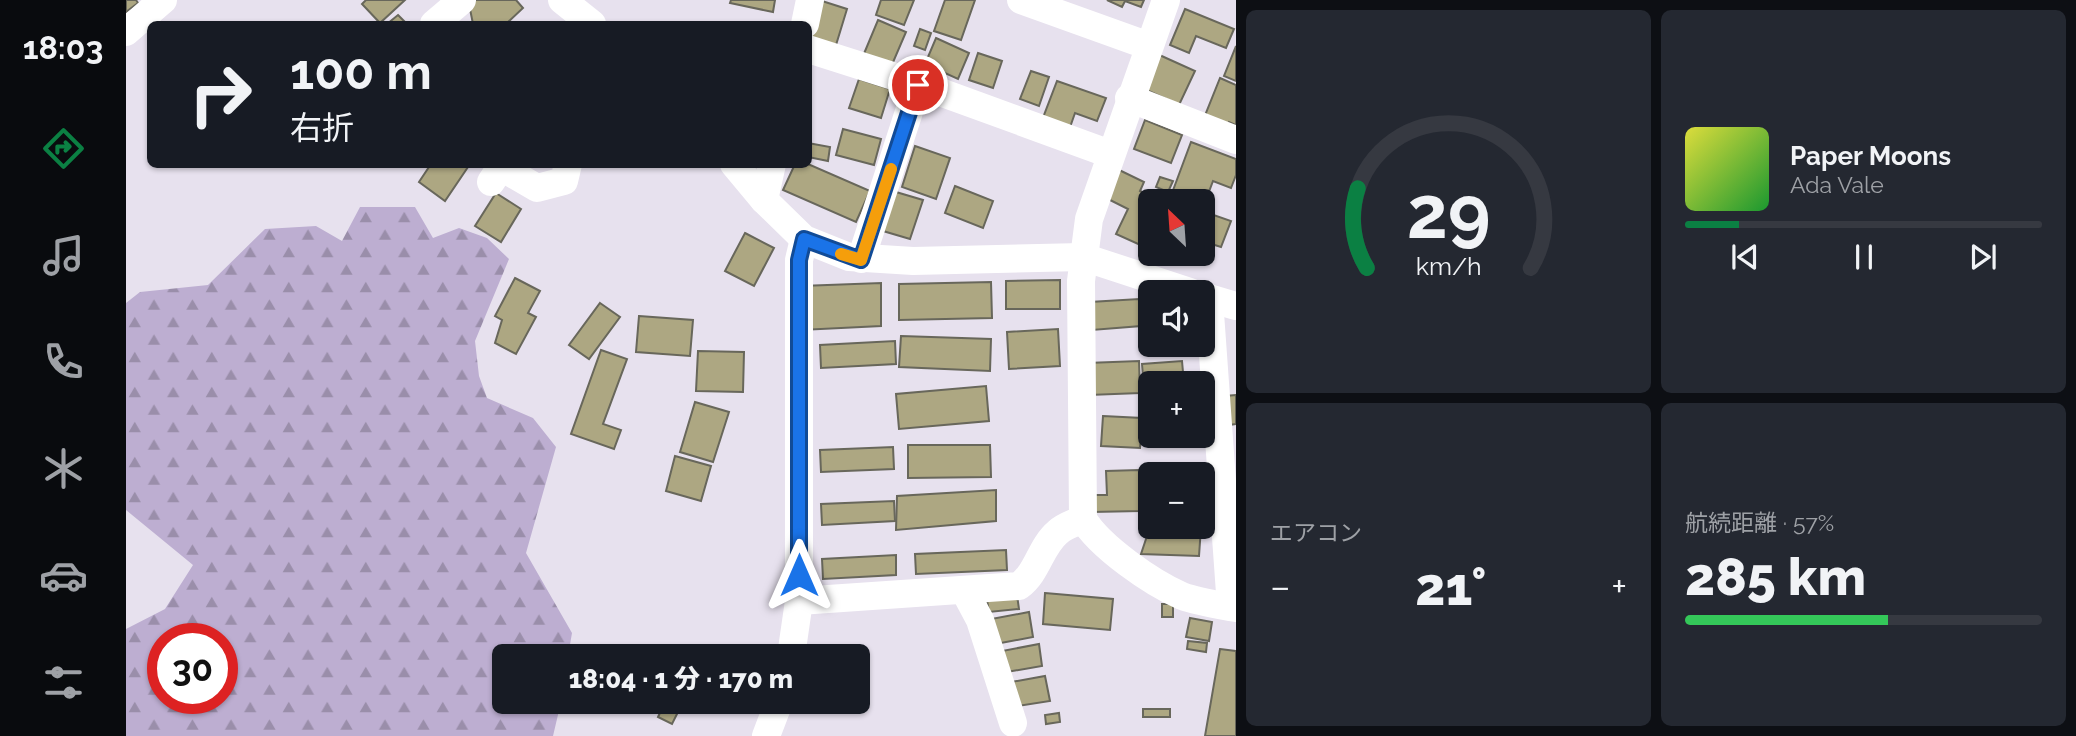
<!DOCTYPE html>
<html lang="ja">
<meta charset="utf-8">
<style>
:root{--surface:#171b24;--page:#242831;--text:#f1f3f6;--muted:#9ea1a6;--line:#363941;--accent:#0b8043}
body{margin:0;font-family:Raleway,"Noto Sans JP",sans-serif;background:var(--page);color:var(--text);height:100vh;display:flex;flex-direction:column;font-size:26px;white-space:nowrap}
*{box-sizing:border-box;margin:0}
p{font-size:23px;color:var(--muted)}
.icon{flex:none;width:38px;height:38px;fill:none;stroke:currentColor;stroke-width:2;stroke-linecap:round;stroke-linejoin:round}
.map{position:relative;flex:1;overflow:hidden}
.panel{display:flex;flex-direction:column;gap:10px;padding:10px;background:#0d0f14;width:840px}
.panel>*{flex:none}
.banner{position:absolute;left:21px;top:21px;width:665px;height:147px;border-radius:10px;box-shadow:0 2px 5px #0004;background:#171b24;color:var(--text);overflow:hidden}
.needle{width:46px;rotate:335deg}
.fabs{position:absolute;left:1012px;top:189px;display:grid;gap:14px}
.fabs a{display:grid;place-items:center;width:77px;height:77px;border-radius:10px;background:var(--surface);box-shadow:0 2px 5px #0004;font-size:35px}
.speed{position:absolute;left:21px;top:623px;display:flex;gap:14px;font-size:35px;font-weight:700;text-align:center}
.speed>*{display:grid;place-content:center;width:91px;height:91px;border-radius:50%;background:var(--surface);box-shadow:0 2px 5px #0004;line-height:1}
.speed .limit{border:10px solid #d22;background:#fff;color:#111}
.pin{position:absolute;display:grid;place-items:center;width:60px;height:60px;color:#fff;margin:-30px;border:4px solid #fff;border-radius:50%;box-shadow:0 2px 7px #0007}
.me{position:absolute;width:77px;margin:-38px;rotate:0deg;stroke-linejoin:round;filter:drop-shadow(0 0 5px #0008)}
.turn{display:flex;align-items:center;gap:24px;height:147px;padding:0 28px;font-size:32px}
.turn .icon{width:91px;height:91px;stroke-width:2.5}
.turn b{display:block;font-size:49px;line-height:60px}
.big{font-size:52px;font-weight:800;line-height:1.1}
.panel .tile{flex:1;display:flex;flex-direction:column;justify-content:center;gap:10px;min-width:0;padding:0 24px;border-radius:10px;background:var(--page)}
.panel .dial{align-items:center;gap:0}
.dial svg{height:182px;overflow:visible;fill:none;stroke:var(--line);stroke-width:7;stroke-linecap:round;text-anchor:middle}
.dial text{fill:var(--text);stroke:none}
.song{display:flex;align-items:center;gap:21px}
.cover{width:84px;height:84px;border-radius:10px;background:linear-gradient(135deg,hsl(60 70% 55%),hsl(130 70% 35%))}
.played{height:7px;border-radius:4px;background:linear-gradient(90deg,var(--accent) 15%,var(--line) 15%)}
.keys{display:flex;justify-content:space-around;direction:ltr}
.heat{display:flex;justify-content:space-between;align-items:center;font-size:38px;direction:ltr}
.charge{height:10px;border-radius:5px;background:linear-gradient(90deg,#34c759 57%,var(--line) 0)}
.panel .tiles{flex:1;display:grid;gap:10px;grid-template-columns:repeat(2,1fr)}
.trip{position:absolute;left:366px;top:644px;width:378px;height:70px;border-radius:10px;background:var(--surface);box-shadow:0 2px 5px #0004;font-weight:800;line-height:70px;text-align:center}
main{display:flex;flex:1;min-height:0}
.tabs{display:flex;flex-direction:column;width:126px;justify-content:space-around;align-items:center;background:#090b0e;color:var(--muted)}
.tabs .icon{width:49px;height:49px}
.tabs .active{color:var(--accent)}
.tabs b{font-size:32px;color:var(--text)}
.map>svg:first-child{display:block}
.forest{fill:url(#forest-firs);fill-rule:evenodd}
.building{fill:#ada782;stroke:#68675b;stroke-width:2}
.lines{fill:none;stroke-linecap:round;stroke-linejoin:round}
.minor{stroke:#fff;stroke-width:28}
.route-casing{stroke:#114b97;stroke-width:18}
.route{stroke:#1a73e8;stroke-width:12}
.slow{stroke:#f59e0b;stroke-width:12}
</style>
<main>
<nav class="tabs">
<b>18:03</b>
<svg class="icon active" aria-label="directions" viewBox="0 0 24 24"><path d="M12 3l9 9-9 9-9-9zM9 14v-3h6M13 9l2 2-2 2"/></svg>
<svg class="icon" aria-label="music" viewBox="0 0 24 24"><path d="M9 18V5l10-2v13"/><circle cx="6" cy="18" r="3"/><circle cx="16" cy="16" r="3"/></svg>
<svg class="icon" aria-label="phone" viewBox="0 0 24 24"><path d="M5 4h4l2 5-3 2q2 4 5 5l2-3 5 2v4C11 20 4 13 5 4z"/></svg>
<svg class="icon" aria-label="climate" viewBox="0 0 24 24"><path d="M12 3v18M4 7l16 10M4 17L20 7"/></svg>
<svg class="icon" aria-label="car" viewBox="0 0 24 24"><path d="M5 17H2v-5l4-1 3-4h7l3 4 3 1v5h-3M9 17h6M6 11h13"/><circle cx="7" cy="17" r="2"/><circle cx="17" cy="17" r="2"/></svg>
<svg class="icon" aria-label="filters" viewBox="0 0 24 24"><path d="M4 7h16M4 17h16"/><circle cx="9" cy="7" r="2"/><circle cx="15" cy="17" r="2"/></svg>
</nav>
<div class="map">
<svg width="1110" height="736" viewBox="0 0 1110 736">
<defs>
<pattern id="forest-firs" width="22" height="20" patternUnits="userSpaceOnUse" patternTransform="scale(1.75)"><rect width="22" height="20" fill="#bdaed1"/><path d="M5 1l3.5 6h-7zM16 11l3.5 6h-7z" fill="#9a8eaa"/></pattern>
</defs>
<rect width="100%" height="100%" fill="#e7e1ee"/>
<path class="forest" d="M234,207H289L307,238L333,228L361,238L383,259L349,341L353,376L361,398L407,418L430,447L400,553L446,633L442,656H378V702H435L427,736H0V629L39,609L67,565L0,510V303L14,292L82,285L139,229L190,226L216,241ZM37,639H96V698H37Z"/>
<g class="building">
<polygon points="0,0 10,0 12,3 0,12"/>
<polygon points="240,0 279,0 254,23 236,4"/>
<polygon points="347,0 390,0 397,8 380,24 347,24 343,4"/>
<polygon points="605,0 649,0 647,12 604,3"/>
<polygon points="693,0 721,9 710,45 682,37"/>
<polygon points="755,0 788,0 778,25 750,15"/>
<polygon points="819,0 849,0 835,40 808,31"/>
<polygon points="981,0 1018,0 1015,7 999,1 996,7"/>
<polygon points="1059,9 1108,29 1100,48 1070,36 1063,53 1044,45"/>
<polygon points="272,15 281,24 261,24"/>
<polygon points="752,20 780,32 765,67 737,56"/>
<polygon points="794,29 805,33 799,50 788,46"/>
<polygon points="810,38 843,53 832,79 799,64"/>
<polygon points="1110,46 1110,81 1098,76"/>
<polygon points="852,53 876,61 867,88 843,80"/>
<polygon points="1029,53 1069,71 1053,105 1014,87"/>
<polygon points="905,71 923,77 913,106 894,99"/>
<polygon points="1094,78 1110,85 1110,125 1103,122 1101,126 1078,118"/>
<polygon points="733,79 764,89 755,118 723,108"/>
<polygon points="931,81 980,98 971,121 949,113 942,133 915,123"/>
<polygon points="1019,120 1056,135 1045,163 1008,149"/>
<polygon points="717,129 755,139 748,165 710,155"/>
<polygon points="1065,142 1110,159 1110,175 1105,188 1087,181 1078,205 1076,201 1046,193"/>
<polygon points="682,143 704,147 702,161 682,157"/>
<polygon points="789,146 824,158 810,199 776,187"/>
<polygon points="305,164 344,164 319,201 293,182"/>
<polygon points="669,164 682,164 744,191 730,222 657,190"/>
<polygon points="987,167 1018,182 1014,191 1036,201 1024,201 1021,248 990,234 1002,209 974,195"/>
<polygon points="1034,177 1047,181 1042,192 1030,187"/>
<polygon points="829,186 867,201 857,228 819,213"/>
<polygon points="770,192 797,200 784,239 757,231"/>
<polygon points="370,193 395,209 375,242 349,226"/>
<polygon points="1076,211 1105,221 1095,247 1076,241"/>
<polygon points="619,233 648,248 628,286 599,271"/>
<polygon points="389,278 414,291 402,313 410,317 390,354 369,343 376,320 369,316"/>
<polygon points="934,280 934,309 880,309 880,281"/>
<polygon points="865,282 866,318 773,320 773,284"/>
<polygon points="755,283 755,326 675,330 675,286"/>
<polygon points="1013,299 1015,326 966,330 964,302"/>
<polygon points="474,303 494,317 463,359 443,345"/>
<polygon points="513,316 567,320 564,356 510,352"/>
<polygon points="1018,319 1024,319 1024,345 1054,345 1054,349 1022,353"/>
<polygon points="932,329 934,366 883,369 881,332"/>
<polygon points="775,336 865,339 864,371 773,367"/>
<polygon points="769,341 770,364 695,368 694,345"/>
<polygon points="475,350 501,359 477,424 495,430 488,449 445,434"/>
<polygon points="572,351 618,352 617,392 570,391"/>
<polygon points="1013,361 1014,393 963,395 961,363"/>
<polygon points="1056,361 1058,383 1024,383 1024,389 1018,389 1016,364"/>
<polygon points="860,386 863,421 773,429 770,394"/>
<polygon points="1110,395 1110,424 1103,425 1099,396"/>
<polygon points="569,402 603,412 587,462 554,452"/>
<polygon points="977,416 1016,418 1014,448 975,446"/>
<polygon points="1024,436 1064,436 1064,444 1025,446"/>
<polygon points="782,445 864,445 865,477 782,478"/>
<polygon points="767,447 768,469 695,472 694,450"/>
<polygon points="549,456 585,466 575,501 540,491"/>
<polygon points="1013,470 1014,511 966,512 966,495 981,495 980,471"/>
<polygon points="1019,476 1024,476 1024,503 1020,503"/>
<polygon points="870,490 870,521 770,530 771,496"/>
<polygon points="768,501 769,521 696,525 695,504"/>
<polygon points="1024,527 1075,527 1073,556 1015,554"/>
<polygon points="880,550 881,570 790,574 789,554"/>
<polygon points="770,555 770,575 697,579 696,559"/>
<polygon points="919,593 987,599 984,630 917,624"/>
<polygon points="891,595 893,609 863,612 861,600"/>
<rect x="1036" y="604" width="11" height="13"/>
<polygon points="903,612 907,637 864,645 860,620"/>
<polygon points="1064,618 1086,622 1083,641 1060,637"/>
<polygon points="1062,641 1081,643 1080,652 1061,649"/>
<polygon points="913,644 916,666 875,673 871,652"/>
<polygon points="1094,649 1110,651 1110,736 1079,736"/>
<polygon points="919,676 924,701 885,707 880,683"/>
<polygon points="539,702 557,702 546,724 532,717"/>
<rect x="1017" y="709" width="27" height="8"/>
<polygon points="933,713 934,722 920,724 919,715"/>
</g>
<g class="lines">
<g class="minor">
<polyline points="436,0 466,24"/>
<polyline points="895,0 1023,46"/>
<path d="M1040,0L963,219L955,281L957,519C974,547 1026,583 1056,596C1072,602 1093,605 1110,608"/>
<polyline points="308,24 336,0"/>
<polyline points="679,24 684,0"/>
<polyline points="0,32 37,0"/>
<polyline points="682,49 792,84"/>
<polyline points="1003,98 1110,140"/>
<polyline points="608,164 638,200 678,239 723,257 787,261 957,257 1064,292"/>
<polyline points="365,182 375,167 411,188 438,181 442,164"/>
<polyline points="638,200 646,164"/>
<polyline points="735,259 792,84 984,154"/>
<polyline points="1076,296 1110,306"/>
<polyline points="1083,299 1105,607"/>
<polyline points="838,590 854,620 887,723"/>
<path d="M673,601L893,586C912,572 914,547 932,532C938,526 949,523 957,519"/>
<polyline points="665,656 673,601 673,260 678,239"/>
<polyline points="640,736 653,702"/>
</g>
</g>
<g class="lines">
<defs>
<polyline id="route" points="673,575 673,260 678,239 735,260 792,85"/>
</defs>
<use href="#route" class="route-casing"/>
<use href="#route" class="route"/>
<polyline class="slow" points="715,254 735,260 765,169"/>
</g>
</svg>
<div class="fabs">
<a><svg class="needle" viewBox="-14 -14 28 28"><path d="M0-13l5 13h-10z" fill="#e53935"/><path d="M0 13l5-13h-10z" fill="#9ea1a6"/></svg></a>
<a><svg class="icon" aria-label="sound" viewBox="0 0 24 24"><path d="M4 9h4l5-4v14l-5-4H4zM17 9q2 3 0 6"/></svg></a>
<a>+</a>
<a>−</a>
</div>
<div class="speed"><div class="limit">30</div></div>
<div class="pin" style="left:792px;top:85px;background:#d93025"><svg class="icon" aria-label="arrive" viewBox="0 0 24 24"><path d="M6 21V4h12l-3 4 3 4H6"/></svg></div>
<svg class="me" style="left:673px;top:575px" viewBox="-20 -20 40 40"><path d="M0-17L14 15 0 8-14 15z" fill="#1a73e8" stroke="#fff" stroke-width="4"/></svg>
<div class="trip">18:04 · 1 分 · 170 m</div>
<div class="banner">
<div class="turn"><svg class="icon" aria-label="right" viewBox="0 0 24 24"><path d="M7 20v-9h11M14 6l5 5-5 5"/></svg><div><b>100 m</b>右折</div></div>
</div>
</div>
<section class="panel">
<div class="tiles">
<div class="tile dial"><svg viewBox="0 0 100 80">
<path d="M14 69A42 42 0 1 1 86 69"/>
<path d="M14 69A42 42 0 0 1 10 34" stroke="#0b8043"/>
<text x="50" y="56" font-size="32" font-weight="700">29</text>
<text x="50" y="72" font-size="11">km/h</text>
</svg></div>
<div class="tile">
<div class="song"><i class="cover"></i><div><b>Paper Moons</b><p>Ada Vale</p></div></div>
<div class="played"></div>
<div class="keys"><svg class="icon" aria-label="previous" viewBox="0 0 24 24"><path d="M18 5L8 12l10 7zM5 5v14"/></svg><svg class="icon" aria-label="pause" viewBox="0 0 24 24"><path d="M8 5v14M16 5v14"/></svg><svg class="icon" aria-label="next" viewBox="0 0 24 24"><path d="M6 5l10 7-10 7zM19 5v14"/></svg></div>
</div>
<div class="tile"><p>エアコン</p>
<div class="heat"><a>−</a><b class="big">21°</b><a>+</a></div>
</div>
<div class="tile"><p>航続距離 · 57%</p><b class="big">285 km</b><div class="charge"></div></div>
</div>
</section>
</main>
